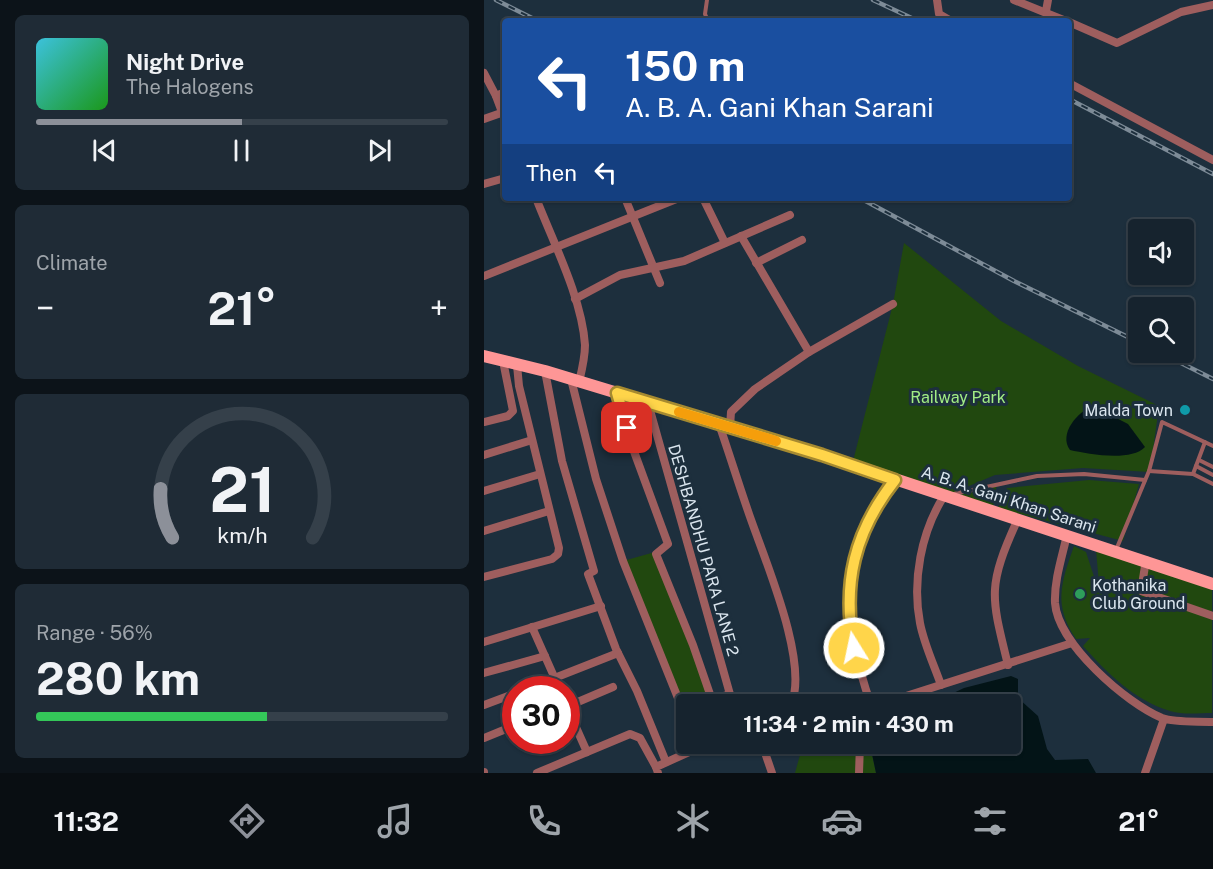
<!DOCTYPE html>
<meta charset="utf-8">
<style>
:root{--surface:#16232e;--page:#1f2b36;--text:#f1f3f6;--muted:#9ea4aa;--line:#35404a;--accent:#8c9099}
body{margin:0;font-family:"Public Sans",sans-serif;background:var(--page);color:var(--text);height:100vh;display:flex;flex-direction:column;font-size:22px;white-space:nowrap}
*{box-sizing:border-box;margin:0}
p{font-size:20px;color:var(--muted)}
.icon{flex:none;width:33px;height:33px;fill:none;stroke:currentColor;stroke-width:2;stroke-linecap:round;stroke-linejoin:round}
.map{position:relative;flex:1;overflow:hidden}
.side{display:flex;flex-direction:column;gap:15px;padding:15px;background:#0c1319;width:484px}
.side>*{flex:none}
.hud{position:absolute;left:18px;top:18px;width:570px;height:183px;border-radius:6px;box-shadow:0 2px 4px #0004,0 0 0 2px var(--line);background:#1a4fa0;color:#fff;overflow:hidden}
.tools{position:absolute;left:644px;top:219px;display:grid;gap:12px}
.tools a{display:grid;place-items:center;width:66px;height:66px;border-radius:6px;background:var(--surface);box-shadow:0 2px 4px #0004,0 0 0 2px var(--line);font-size:30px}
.speed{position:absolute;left:18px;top:676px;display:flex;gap:12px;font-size:30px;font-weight:700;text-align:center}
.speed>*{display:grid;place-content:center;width:78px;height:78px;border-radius:50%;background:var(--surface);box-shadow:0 2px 4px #0004,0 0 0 2px var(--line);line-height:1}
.speed .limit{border:9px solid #d22;background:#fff;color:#111}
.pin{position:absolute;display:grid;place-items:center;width:51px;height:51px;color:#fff;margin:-26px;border-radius:12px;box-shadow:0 3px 9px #0006}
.me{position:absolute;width:66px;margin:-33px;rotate:350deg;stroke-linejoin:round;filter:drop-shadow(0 0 4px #0008)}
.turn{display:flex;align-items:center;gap:21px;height:126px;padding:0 24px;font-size:27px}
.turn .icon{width:78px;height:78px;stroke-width:2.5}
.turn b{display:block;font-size:42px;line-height:51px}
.then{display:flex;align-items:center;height:57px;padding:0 24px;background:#0003;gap:12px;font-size:22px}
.big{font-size:45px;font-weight:700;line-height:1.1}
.side .tile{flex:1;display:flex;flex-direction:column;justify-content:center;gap:9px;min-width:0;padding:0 21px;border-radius:9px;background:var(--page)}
.side .dial{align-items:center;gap:0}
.dial svg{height:156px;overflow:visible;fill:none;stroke:var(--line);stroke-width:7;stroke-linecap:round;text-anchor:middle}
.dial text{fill:var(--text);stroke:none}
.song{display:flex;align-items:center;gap:18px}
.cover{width:72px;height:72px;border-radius:9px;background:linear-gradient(135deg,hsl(190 70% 55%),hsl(120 70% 35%))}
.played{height:6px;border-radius:3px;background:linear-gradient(90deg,var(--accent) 50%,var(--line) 50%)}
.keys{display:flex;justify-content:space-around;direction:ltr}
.heat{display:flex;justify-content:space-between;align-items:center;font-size:33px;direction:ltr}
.charge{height:9px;border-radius:4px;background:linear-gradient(90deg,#34c759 56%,var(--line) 0)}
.trip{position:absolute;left:192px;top:694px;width:345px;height:60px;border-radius:6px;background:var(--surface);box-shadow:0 2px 4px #0004,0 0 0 2px var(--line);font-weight:700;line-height:60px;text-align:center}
.dock{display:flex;height:96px;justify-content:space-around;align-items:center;background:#090e12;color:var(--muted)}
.dock .icon{width:42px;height:42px}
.dock .on{color:var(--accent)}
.dock b{font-size:27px;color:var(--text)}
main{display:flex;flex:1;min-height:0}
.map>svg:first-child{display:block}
.green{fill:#21480f}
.water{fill:#031417}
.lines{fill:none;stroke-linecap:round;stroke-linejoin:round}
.service{stroke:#9e5e5e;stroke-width:4}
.minor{stroke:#9e5e5e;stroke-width:8}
.primary{stroke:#fe9696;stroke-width:12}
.rail-casing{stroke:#7d8b97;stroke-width:4.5}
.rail{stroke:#1d2f3d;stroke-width:2;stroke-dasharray:7;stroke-linecap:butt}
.route-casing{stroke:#a68a30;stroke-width:15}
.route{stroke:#ffd54a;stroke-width:10}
.slow{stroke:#f59e0b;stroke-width:10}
.culture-dot{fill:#0f9aa8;stroke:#1d2f3d;stroke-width:2}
.leisure-dot{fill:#2e9e5b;stroke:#1d2f3d;stroke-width:2}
.labels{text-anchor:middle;stroke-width:6;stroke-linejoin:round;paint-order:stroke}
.park-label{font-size:16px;fill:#a2ed85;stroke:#1d2f3d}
.poi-label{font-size:16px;fill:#dbe6ef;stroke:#1d2f3d;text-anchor:end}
.street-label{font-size:16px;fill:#dbe6ef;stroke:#1d2f3d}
</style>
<main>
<section class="side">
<div class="tile">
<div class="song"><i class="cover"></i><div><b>Night Drive</b><p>The Halogens</p></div></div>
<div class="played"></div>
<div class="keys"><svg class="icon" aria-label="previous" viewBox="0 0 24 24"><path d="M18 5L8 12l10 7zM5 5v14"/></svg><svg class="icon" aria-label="pause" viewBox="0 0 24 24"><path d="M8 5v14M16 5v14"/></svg><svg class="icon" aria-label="next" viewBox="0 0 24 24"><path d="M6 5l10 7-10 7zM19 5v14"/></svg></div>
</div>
<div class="tile"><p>Climate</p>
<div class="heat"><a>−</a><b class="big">21°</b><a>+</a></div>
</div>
<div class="tile dial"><svg viewBox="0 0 100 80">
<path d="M14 69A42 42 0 1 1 86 69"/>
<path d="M14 69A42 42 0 0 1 8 44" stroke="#8c9099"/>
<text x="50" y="56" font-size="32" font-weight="700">21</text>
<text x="50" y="72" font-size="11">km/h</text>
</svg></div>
<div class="tile"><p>Range · 56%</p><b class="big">280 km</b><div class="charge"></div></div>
</section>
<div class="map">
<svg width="729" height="773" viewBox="0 0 729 773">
<rect width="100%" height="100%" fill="#1d2f3d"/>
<g class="green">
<polygon points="420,243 517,321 594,366 675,406 666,472 599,468 511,475 466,494 513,483 508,513 368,465 409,304"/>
<polygon points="605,480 655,484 639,541 514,508 523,488"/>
<path d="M590,546L602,552L616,595L612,550L728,589V713C715,713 699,715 686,711C650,700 623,673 599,646L606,638L592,639C569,605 577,583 590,546Z"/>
<polygon points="171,552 228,699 199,708 139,561"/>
<polygon points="319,744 390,744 388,754 392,773 311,773"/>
</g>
<g class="water">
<path d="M609,406L644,424L661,447C647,462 604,454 586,450C574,434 594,411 609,406Z"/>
<polygon points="527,676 534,679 534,698 554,716 563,749 571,760 604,759 612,773 392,773 388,754 390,744 526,744 526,705 444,705 480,688"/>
</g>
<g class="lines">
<g class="service">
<polyline points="223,0 221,14 224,21"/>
<polyline points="715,460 729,467"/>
<polyline points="712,466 729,475"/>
<polyline points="665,471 709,474 729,484"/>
<polyline points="709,474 721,442"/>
<polyline points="470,494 553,476 600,474 661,480"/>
<polyline points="632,550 665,471 678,422 729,446"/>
</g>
<g class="minor">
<polyline points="453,0 455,14 467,21"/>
<polyline points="530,0 582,21"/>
<polyline points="562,11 564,0"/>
<polyline points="585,22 633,43 697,12 729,5"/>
<polyline points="0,73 12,96"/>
<polyline points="585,83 729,160"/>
<polyline points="21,92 12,96 21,120"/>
<polyline points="0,119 17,113"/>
<polyline points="0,184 21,178"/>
<path d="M52,198C69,242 98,298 101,345C101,357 98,370 95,382"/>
<polyline points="141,198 176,283"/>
<polyline points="219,198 241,243"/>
<polyline points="257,236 325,352"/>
<polyline points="272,263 318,240"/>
<polyline points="0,276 195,198"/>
<polyline points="91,299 136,275 200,261 306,215"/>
<polyline points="61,371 78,461 110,571 104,574 132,649 153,691 182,762"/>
<polyline points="87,379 112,479 139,561 202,718"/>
<polyline points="133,393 148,446 184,544 172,554 209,645 228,700"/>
<polyline points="164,403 249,705"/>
<polyline points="0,422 24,416 29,411 19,361"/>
<path d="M235,424C245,453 254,482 264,511C279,556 326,662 307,705"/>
<polyline points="246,427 247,412 271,389 325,352 409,304"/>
<polyline points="0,455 48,440"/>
<polyline points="0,491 56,474"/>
<polyline points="0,531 65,511"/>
<path d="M583,535C578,557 570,581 571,603C574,644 642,703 678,718C692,723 713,721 729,722"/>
<polyline points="662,560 657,591 729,616"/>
<polyline points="0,577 68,559 74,554 75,548 35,386 33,365"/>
<polyline points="48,627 76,690"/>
<polyline points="0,642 117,606"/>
<path d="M524,665C507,596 503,587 533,521"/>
<polyline points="0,673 61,656"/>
<path d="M457,685C450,665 440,644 436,623C428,581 437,532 460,496"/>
<polyline points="40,690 134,653"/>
<polyline points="0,705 32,693"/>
<polyline points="82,705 103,752"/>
<polyline points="210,705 246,694"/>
<path d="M387,705C358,620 352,554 411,480"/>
<polyline points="394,705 588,643"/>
<polyline points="82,707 129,687"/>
<polyline points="0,738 32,725"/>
<polyline points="278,744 288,773"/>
<polyline points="214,748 225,744"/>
<polyline points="0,772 0,773"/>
<polyline points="53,773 146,734 156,738 172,767"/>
<polyline points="174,773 172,767 214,748 212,744"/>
<polyline points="375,773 376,744"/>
<polyline points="661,773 680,719"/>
</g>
<polyline class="primary" points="0,356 61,371 338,455 729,584"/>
<defs>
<g id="rail">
<polyline points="12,0 54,21"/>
<polyline points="389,0 434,21"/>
<polyline points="585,99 729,174"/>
<polyline points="376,198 530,281 654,342"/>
<polyline points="675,352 729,379"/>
</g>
</defs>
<use href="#rail" class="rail-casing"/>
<use href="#rail" class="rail"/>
</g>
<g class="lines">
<defs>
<path id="route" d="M143,428L133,393L338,455L411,480C370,532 358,584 370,648"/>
</defs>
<use href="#route" class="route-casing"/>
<use href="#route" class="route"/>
<polyline class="slow" points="195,412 292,441"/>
</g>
<circle class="culture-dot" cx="701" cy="410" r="6"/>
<circle class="leisure-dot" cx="596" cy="594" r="6"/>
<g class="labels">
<g class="park-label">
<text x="474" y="403">Railway Park</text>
</g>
<g class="poi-label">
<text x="689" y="416">Malda Town</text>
<text x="608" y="591" text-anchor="start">Kothanika<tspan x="608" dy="18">Club Ground</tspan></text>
</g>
<g class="street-label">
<text transform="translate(525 499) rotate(18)" y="6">A. B. A. Gani Khan Sarani</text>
<text transform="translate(220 550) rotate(74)" y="6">DESHBANDHU PARA LANE 2</text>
</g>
</g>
</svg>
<div class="tools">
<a><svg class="icon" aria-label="sound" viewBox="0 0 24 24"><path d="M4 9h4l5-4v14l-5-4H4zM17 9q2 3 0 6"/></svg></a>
<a><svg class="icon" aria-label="search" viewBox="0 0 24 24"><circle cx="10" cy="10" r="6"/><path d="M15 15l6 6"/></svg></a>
</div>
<div class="speed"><div class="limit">30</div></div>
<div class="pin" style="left:143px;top:428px;background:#d93025"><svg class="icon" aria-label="arrive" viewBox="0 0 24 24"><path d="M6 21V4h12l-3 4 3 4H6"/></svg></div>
<svg class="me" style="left:370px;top:648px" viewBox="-20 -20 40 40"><circle r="17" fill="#ffd54a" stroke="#fff" stroke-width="3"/><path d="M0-11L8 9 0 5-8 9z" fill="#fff"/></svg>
<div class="trip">11:34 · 2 min · 430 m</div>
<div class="hud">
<div class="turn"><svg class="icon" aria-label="left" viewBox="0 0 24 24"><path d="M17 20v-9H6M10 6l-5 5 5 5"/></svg><div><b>150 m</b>A. B. A. Gani Khan Sarani</div></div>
<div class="then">Then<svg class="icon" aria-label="left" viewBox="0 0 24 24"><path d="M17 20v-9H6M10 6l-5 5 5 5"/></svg></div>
</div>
</div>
</main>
<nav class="dock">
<b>11:32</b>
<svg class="icon on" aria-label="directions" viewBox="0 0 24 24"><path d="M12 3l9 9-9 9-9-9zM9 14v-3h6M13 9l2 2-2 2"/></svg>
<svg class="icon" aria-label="music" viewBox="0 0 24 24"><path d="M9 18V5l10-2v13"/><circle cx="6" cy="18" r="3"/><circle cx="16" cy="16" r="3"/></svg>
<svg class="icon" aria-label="phone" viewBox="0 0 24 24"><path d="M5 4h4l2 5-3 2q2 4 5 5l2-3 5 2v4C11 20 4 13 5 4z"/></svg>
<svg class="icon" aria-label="climate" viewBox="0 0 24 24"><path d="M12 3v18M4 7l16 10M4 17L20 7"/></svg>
<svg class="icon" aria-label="car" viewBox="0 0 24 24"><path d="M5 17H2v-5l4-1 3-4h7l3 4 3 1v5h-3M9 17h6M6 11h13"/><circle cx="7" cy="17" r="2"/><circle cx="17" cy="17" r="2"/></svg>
<svg class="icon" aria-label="filters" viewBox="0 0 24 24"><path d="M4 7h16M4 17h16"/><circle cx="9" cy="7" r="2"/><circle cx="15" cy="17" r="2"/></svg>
<b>21°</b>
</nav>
